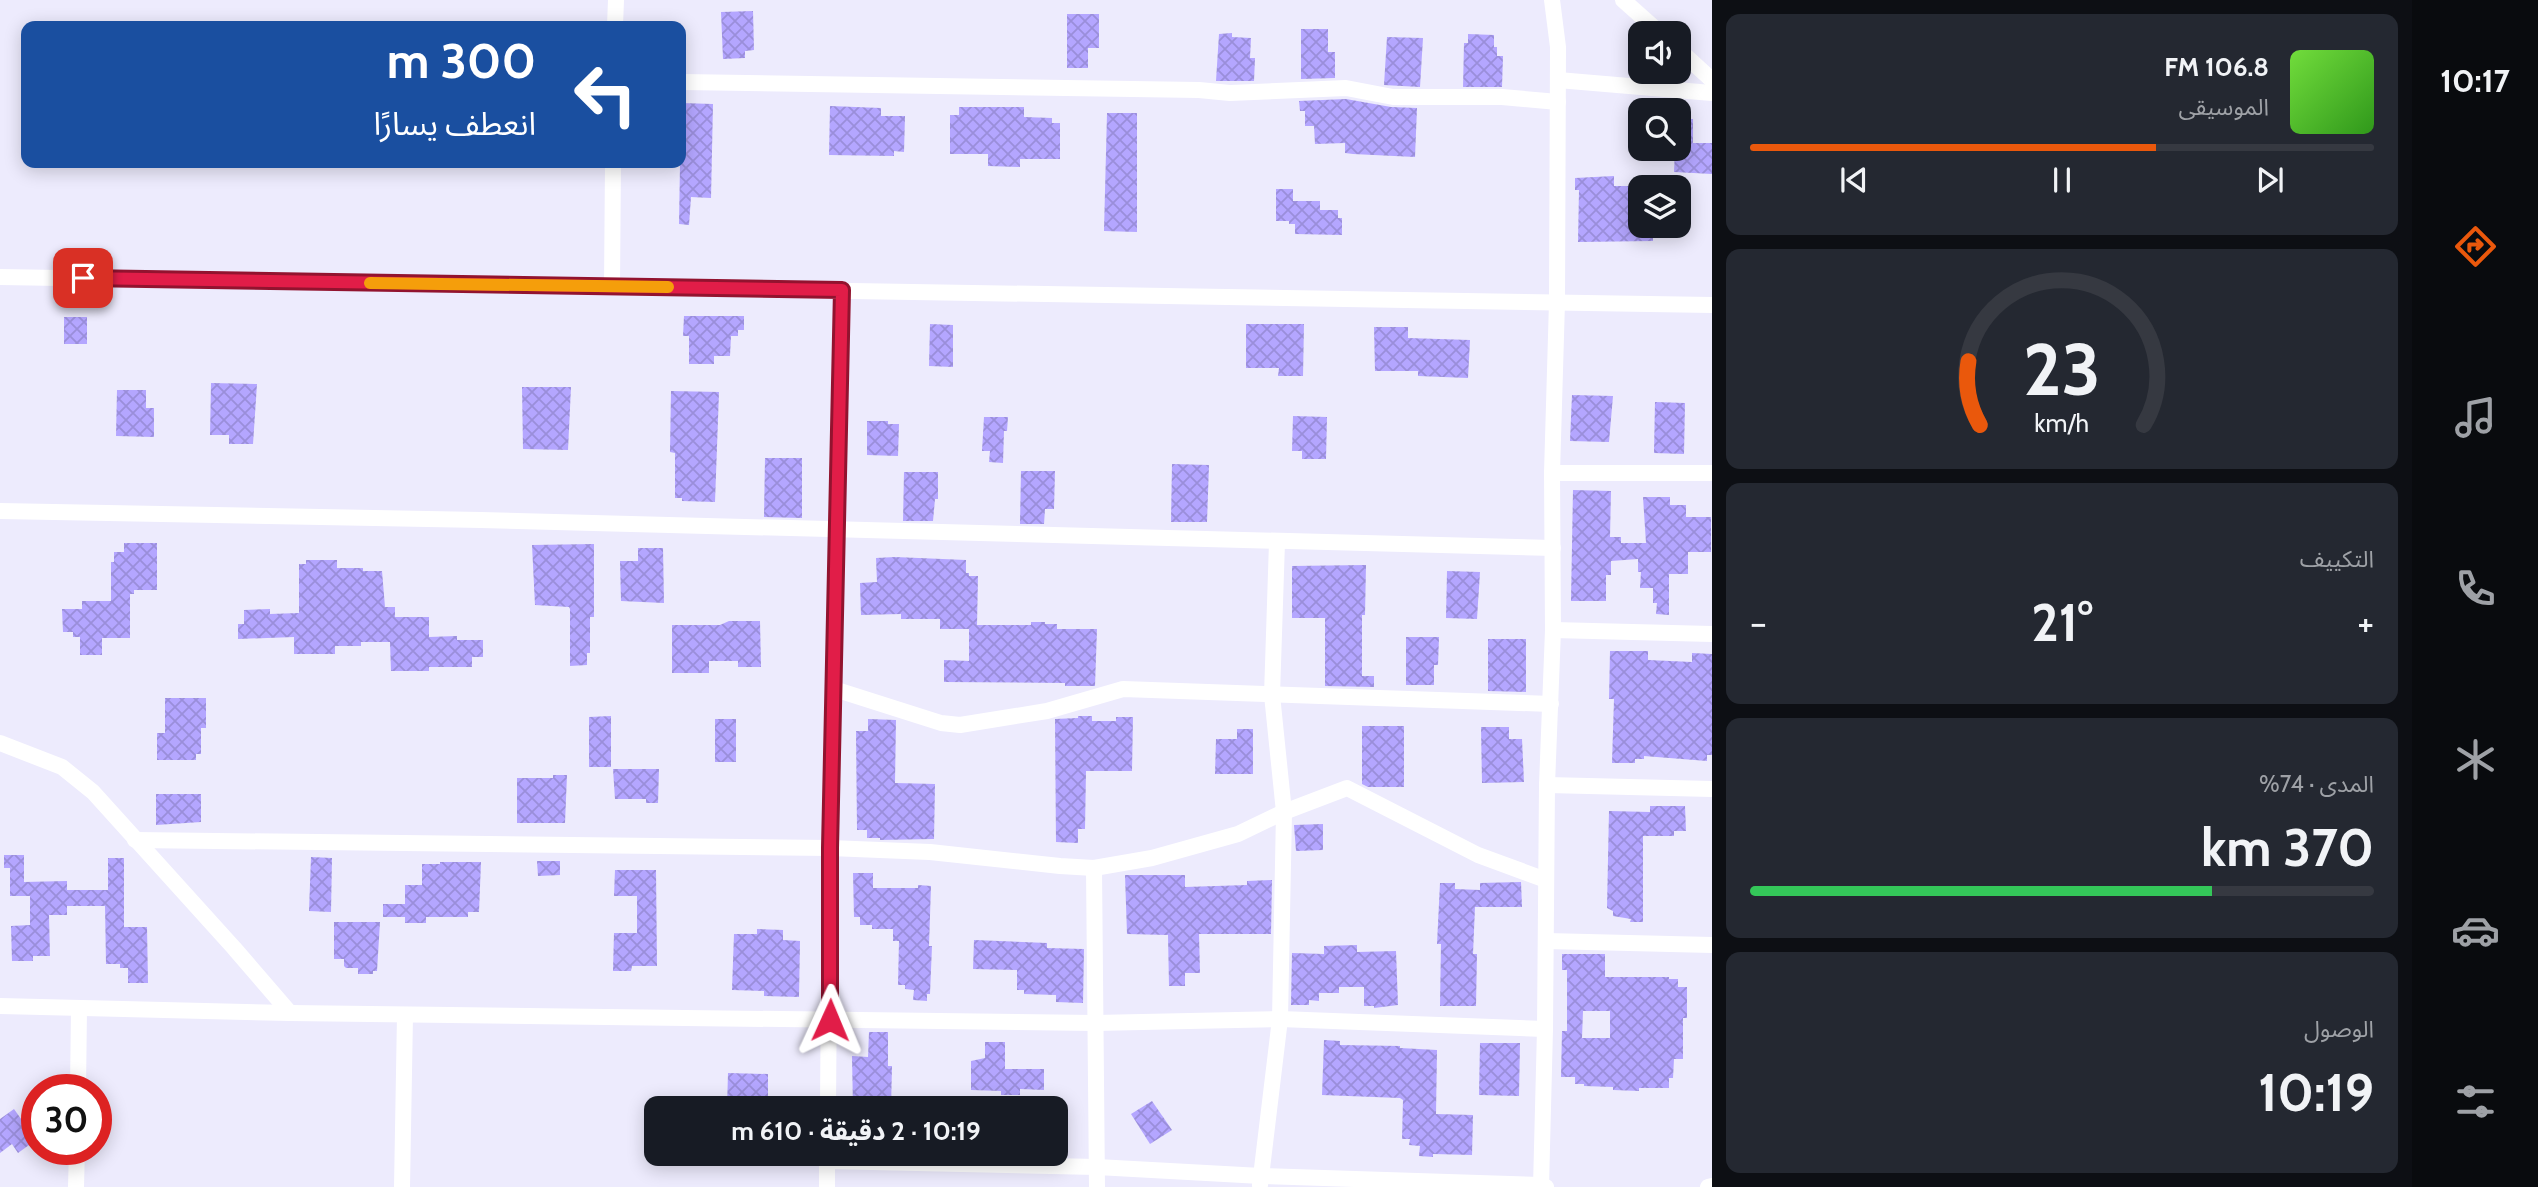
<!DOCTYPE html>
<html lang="ar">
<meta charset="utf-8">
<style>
:root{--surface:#171b24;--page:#242831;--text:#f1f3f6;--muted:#9ea1a6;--line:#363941;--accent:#ea580c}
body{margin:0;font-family:Cabin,"Noto Sans Arabic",sans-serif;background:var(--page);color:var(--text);direction:rtl;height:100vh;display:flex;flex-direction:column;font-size:26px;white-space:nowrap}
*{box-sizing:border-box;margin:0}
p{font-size:23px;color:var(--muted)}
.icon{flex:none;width:38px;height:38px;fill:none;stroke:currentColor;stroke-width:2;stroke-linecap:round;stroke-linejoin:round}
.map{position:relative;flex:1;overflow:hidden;direction:ltr}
.panel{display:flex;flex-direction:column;gap:14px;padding:14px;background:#0d0f14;width:700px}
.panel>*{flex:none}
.hud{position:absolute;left:21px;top:21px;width:665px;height:147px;border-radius:14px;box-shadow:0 4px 18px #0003;direction:rtl;background:#1a4fa0;color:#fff;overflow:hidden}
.tools{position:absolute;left:1628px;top:21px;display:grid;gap:14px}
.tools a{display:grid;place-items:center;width:63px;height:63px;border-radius:14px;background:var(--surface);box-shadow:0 4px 18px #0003;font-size:35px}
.speed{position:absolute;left:21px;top:1074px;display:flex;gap:14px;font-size:35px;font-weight:700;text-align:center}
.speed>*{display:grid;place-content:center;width:91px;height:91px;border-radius:50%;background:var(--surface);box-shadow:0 4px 18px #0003;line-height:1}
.speed .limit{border:10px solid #d22;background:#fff;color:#111}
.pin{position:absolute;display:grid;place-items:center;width:60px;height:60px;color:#fff;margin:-30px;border-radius:14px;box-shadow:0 4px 10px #0006}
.me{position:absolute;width:77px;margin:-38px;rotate:1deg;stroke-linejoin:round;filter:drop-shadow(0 0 5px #0008)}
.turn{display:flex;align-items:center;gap:24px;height:147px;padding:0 35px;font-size:32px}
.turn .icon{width:91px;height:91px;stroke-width:2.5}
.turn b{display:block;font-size:49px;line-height:60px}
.big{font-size:52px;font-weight:700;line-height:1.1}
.panel .tile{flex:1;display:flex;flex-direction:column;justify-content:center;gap:10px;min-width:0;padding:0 24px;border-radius:14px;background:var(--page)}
.panel .dial{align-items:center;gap:0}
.dial svg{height:182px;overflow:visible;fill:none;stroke:var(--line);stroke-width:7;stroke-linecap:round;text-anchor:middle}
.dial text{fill:var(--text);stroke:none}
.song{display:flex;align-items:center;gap:21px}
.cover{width:84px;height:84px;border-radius:10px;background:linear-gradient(135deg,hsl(100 70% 55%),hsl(110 70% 35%))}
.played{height:7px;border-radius:4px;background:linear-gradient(90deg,var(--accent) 65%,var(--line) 65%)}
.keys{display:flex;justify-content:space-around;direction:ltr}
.heat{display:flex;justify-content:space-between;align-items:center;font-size:38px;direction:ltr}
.charge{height:10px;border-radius:5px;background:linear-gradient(90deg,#34c759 74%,var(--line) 0)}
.trip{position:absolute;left:644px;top:1096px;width:424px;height:70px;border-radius:14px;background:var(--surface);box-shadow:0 4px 18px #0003;font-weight:700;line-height:70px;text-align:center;direction:rtl}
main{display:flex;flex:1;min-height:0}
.dock{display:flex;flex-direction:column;width:126px;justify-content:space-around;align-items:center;background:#090b0e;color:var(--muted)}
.dock .icon{width:49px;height:49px}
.dock .selected{color:var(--accent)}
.dock b{font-size:32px;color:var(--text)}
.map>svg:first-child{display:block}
.building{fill:url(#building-cross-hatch);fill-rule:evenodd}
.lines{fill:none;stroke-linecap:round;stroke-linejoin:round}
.minor{stroke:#fff;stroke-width:16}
.route-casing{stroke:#92132f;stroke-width:18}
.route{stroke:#e11d48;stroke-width:12}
.slow{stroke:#f59e0b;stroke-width:12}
</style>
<main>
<nav class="dock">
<b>10:17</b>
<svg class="icon selected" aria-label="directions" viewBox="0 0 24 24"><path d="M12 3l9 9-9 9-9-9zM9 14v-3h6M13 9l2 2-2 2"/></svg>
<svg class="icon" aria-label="music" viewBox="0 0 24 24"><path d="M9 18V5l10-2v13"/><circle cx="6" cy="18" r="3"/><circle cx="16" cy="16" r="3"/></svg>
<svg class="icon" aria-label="phone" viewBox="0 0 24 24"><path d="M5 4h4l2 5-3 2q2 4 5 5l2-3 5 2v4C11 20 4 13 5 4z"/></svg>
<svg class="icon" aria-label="climate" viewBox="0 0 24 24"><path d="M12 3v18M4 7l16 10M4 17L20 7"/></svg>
<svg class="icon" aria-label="car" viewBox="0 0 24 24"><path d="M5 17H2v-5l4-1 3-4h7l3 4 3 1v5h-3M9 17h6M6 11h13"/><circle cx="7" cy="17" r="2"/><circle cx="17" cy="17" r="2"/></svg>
<svg class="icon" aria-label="filters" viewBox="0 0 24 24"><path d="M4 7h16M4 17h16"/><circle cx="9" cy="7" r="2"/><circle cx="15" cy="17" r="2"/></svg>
</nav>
<section class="panel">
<div class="tile">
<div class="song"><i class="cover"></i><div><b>106.8 FM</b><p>الموسيقى</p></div></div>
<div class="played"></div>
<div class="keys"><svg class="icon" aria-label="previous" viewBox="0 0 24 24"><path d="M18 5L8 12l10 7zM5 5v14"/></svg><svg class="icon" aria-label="pause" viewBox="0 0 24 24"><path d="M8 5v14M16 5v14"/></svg><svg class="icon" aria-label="next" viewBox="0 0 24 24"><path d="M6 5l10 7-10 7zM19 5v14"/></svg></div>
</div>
<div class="tile dial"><svg viewBox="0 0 100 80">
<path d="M14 69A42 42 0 1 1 86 69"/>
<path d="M14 69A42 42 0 0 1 9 41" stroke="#ea580c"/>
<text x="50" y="56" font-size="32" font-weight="700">23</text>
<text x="50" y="72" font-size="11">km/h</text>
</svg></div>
<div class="tile"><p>التكييف</p>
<div class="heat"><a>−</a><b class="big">21°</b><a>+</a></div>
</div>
<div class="tile"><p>المدى · 74%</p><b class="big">370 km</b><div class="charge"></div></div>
<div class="tile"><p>الوصول</p><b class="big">10:19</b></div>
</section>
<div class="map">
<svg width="1712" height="1187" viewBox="0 0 1712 1187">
<defs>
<pattern id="building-cross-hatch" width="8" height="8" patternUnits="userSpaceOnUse" patternTransform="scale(1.75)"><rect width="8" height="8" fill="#b4a6ff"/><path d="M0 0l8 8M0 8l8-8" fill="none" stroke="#9a8eda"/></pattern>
</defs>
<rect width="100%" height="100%" fill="#edebfd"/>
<g class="building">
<polygon points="753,11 754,50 745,51 745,58 723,59 721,12"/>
<polygon points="1067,14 1099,14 1099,48 1088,48 1088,68 1067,68"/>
<polygon points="1301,29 1328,29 1328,52 1335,52 1335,78 1301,79"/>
<polygon points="1232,33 1232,37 1251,38 1250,58 1255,58 1254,81 1216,81 1219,34"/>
<polygon points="1468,34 1494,35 1494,47 1497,47 1497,56 1503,56 1502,87 1463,87 1464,43 1468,43"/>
<polygon points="1387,37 1423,38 1420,87 1384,85"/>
<polygon points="1346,99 1391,107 1417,108 1415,157 1353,154 1345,153 1345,143 1315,144 1314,126 1305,126 1305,111 1300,111 1299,101"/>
<polygon points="681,103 713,104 711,198 691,197 689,225 679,224"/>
<polygon points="830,106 881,108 881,116 905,116 904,152 894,151 894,156 829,155"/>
<polygon points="959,107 1024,107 1024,117 1052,118 1052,123 1060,123 1060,159 1020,159 1020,167 988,166 988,154 950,154 950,115 959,115"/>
<polygon points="1107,113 1137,113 1137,232 1104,231"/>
<polygon points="1678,119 1693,119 1693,143 1712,143 1712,174 1674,172 1675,149 1678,149"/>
<polygon points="1614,176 1614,186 1640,186 1640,226 1653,226 1653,241 1578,242 1579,190 1575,190 1575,178"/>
<polygon points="1276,189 1293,189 1293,201 1320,201 1320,210 1338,210 1338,218 1342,218 1342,235 1295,234 1295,224 1289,224 1289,221 1276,221"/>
<polygon points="684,316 744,316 744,330 738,330 738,336 731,336 730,356 714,356 714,364 689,364 689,336 683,336"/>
<rect x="64" y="317" width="23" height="27"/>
<polygon points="930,324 953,325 953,367 929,366"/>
<polygon points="1246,324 1304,324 1303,376 1278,376 1279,368 1246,368"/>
<polygon points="1374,327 1408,327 1408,338 1470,340 1468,378 1418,376 1418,371 1375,371"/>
<polygon points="211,383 257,384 253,444 229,444 229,435 210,435"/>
<polygon points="522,387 571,387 568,450 523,449"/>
<polygon points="117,390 146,390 146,408 154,408 154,437 116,436"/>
<polygon points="671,391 719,392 715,502 682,501 682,498 675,498 675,453 670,452"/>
<polygon points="1572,395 1613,396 1609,442 1570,441"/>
<polygon points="1655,402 1685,403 1684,454 1654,453"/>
<polygon points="1293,416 1327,417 1326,459 1302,459 1302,451 1292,451"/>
<polygon points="984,417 1008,417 1007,431 1004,431 1003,463 989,462 990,451 982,451"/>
<polygon points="867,421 888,421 888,424 899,424 898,456 867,455"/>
<polygon points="765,458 802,458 802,518 764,517"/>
<polygon points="1172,464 1209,465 1207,522 1171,522"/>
<polygon points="1021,471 1055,471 1054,509 1045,509 1044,524 1020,524"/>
<polygon points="904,472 938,472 938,499 935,499 933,521 903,521"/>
<polygon points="1573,490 1611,491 1610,537 1621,537 1621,543 1646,543 1643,497 1670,497 1670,505 1686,505 1686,517 1711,517 1711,552 1688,552 1688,574 1669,574 1669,615 1656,614 1657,603 1653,603 1653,588 1640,588 1641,572 1638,572 1638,559 1611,561 1611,575 1606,575 1606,601 1571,601"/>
<polygon points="124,543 157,543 157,590 134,590 134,594 130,594 130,638 102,638 102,655 80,655 80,637 73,637 73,632 63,632 62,609 82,609 82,601 111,601 111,562 114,562 114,552 124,552"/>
<polygon points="594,544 594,617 590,617 590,653 587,653 587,665 570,666 570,609 569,607 535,605 532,545"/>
<polygon points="638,548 663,548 664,603 621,601 620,561 638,561"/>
<polygon points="895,557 966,560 966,573 969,573 969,576 978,576 977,625 1031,625 1031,622 1045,622 1045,624 1057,624 1057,629 1097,629 1095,686 1065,686 1065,683 944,682 944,660 969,661 969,629 940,629 940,619 901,619 901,614 861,615 860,583 877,582 876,558"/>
<polygon points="306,560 337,560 337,568 363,568 363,571 382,571 385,607 395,607 395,617 429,617 429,637 457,636 457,640 483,640 483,657 472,657 472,667 429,667 429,671 391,671 390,642 361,642 361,646 335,646 335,654 294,654 294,637 238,639 238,624 244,624 244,610 270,609 270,614 299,613 299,564 306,564"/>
<polygon points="1366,565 1365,615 1362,615 1362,676 1374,676 1374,687 1325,686 1325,618 1292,618 1292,566"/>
<polygon points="1447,571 1480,572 1477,619 1446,618"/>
<polygon points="729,621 760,621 761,667 738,667 738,661 709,661 709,673 672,673 672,625 720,625"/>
<polygon points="1406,637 1439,637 1438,665 1434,665 1434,685 1406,685"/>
<polygon points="1488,639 1526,639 1526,692 1488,691"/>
<polygon points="1610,651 1648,651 1648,660 1692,662 1692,653 1712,654 1712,755 1707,755 1707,761 1644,756 1644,759 1635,759 1635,763 1612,763 1614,699 1609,699"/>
<polygon points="165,698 206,698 206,728 201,728 201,754 196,754 196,760 157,760 157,733 165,733"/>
<polygon points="611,716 611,767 589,767 589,717"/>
<polygon points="1078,716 1092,716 1092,721 1116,721 1116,717 1133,717 1132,771 1086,771 1085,829 1078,829 1078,843 1056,842 1055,719 1078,718"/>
<rect x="715" y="719" width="21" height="43"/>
<polygon points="868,719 896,720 895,783 935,784 934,839 880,840 880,838 867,838 867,830 857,830 856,731 868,731"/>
<polygon points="1362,726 1404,726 1404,787 1368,787 1362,784"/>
<polygon points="1481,727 1509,727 1509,739 1522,739 1524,782 1482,783"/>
<polygon points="1237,729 1253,729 1253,774 1215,774 1216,739 1237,739"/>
<polygon points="613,769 659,769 658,803 646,803 646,799 615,799"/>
<polygon points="553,775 567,775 565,823 517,823 517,778 553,778"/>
<polygon points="156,794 201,794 201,822 156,825"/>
<polygon points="1650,806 1685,806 1686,831 1674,831 1674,836 1643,836 1643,922 1630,922 1631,919 1613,916 1613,911 1607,908 1609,811 1650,812"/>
<polygon points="1323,824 1323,850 1296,851 1294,825"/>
<polygon points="4,855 24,855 24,882 67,881 67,890 108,890 108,858 124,858 124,927 147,927 148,983 128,983 128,968 120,968 120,964 106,964 105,906 67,906 67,915 49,915 50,956 33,956 33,961 12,961 11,926 30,925 30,896 10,896 10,868 4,868"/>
<polygon points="311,857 332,858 331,912 309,911"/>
<polygon points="537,861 560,861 560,875 538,876"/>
<polygon points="440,862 481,862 479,912 468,912 468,917 426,917 426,923 405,923 405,917 383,917 383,904 405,904 405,885 422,885 422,864 440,864"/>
<polygon points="615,870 656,870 657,966 632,966 631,971 613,971 614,933 637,933 637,896 614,896"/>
<polygon points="853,873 873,873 873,888 918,888 918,885 931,886 929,946 932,946 930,994 927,994 927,1001 913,1000 914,990 905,989 905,985 898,985 899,941 893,941 893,929 872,929 872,925 860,925 860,917 854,917"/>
<polygon points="1125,875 1185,875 1185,887 1247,885 1247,881 1272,880 1271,934 1199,934 1200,973 1185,973 1185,986 1169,986 1168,935 1127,934"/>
<polygon points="1521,882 1522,907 1475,907 1473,954 1477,954 1476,1006 1440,1006 1441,944 1437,944 1440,883 1455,883 1455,889 1480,890 1480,883"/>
<polygon points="334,922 380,922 377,971 373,971 373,974 358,974 358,968 346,968 344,966 344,959 334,959"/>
<polygon points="757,929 783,930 783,940 800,941 799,997 764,996 764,991 732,990 734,934 757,934"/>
<polygon points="974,940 1047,943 1047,948 1084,949 1083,1003 1056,1002 1056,995 1024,994 1024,990 1017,990 1017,970 973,969"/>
<polygon points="1357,945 1357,952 1396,951 1398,1005 1374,1008 1374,1006 1364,1006 1364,987 1339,987 1339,993 1319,993 1319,1001 1309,1000 1309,1005 1291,1005 1292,953 1324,954 1324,946"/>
<path d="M1562,954H1605V977H1669V979H1678V987H1687V1018H1683V1059H1674L1673,1078H1669V1088H1639V1091L1613,1090V1087L1584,1086V1084H1575V1077H1561L1562,1031H1567V970H1562ZM1583,1011H1610V1038H1582Z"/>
<polygon points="869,1032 888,1032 888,1066 892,1066 891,1108 853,1108 852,1056 868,1057"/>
<polygon points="1324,1040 1340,1041 1340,1045 1400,1046 1400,1048 1437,1050 1436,1114 1473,1115 1472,1155 1433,1154 1433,1157 1419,1156 1420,1146 1409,1145 1410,1139 1402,1139 1403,1100 1400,1098 1322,1095"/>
<polygon points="985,1042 1005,1042 1005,1069 1044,1069 1044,1090 1020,1089 1020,1095 1001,1095 1001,1091 971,1090 971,1061 985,1058"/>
<polygon points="1480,1043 1520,1043 1519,1096 1479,1095"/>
<polygon points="728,1073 768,1074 768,1108 727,1108"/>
<polygon points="1152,1101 1172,1130 1150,1144 1131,1114"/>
<polygon points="14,1109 36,1140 18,1153 12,1144 0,1153 0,1119"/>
</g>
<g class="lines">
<g class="minor">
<polyline points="1623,0 1660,33"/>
<polyline points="615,26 616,0"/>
<polyline points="1678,49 1712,80"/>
<polyline points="1558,80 1712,93"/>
<polyline points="681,82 1199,90 1230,93 1346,88 1393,97 1502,97 1558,102"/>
<polyline points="0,277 1712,305"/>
<polyline points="612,286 613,163"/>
<polyline points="1552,473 1712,473"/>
<polyline points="0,511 481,520 1553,548"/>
<polyline points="1553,630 1712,634"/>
<polyline points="834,689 941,723 960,725 1047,711 1123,689 1551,704"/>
<polyline points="0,743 62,767 93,792 234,948 290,1013"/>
<polyline points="1547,785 1712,789"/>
<polyline points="135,840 830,848 930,852 1060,866 1094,868 1152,858 1238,834 1284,812 1347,788 1478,855 1546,880"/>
<polyline points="1094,868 1097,1187"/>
<polyline points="1546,941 1712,945"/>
<polyline points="0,1006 290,1013 1095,1023 1280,1019 1545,1029"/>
<polyline points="78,1090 79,1008"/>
<polyline points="828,1108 830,848 842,291"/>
<polyline points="827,1161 1097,1167 1261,1176 1541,1185 1546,1187"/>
<polyline points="1260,1185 1280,1019 1284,812 1272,695 1277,542"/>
<polyline points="76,1187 77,1150"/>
<polyline points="402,1187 405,1015"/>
<polyline points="827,1187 827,1153"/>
<polyline points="1541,1187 1545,1029 1547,785 1553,630 1552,473 1557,302 1558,47 1552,0"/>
<polyline points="1708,1187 1712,1186"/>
</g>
</g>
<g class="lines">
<defs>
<polyline id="route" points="83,278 842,290 830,848 830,1020"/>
</defs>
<use href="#route" class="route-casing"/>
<use href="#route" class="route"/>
<polyline class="slow" points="370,283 668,287"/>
</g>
</svg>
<div class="tools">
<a><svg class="icon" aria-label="sound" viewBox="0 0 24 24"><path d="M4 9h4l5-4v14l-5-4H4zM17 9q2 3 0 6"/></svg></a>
<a><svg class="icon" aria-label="search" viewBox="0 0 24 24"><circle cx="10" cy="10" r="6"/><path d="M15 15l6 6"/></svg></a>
<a><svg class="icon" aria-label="layers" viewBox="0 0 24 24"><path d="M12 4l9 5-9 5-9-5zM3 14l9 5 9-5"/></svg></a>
</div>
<div class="speed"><div class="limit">30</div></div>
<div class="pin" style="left:83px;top:278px;background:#d93025"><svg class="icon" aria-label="arrive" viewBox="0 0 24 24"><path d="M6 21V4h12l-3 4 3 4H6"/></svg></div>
<svg class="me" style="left:830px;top:1020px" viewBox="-20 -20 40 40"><path d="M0-17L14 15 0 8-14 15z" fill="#e11d48" stroke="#fff" stroke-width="4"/></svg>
<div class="trip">10:19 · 2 دقيقة · 610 m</div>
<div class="hud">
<div class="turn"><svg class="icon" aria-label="left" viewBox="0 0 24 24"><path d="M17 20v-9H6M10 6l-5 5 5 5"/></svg><div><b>300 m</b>انعطف يسارًا</div></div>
</div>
</div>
</main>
